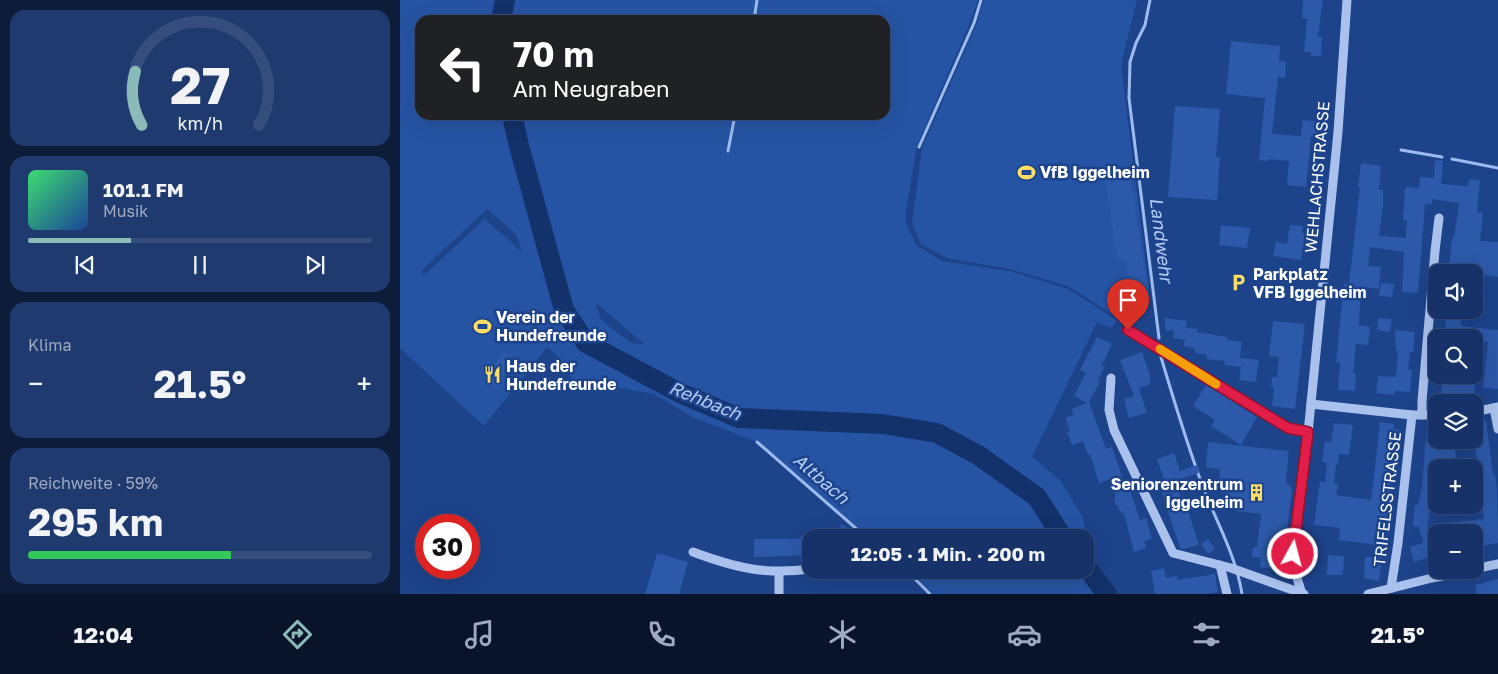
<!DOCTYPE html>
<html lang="de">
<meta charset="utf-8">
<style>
:root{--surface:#163268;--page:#1f3a6e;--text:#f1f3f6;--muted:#9eaac0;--line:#354d7c;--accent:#8bbbb9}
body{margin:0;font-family:"Golos Text",sans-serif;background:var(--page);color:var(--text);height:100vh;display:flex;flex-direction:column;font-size:19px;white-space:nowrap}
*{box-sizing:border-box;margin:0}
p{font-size:16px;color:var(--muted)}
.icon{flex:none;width:28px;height:28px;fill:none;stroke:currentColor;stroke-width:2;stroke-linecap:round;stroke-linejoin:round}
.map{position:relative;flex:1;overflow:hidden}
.sheet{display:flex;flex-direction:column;gap:10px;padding:10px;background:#0c1c39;width:400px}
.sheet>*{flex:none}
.hud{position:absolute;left:15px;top:15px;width:475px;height:105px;border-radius:15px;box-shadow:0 5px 20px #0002,0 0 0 1px var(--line);background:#202124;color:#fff;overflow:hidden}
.fabs{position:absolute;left:1028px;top:264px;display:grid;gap:10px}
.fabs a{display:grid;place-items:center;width:55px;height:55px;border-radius:10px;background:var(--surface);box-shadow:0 5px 20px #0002,0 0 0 1px var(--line);font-size:25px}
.speed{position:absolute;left:15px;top:514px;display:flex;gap:10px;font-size:25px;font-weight:700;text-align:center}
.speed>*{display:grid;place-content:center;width:65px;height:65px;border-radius:50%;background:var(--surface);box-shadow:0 5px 20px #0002,0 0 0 1px var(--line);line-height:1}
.speed .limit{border:8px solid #d22;background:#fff;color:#111}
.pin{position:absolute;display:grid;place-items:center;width:42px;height:42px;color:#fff;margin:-51px -21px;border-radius:50% 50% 50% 0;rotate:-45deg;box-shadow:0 0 5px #0007}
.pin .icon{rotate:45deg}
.me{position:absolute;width:55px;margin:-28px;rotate:7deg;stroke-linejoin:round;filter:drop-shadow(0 0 4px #0008)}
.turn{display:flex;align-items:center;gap:18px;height:105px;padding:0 15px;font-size:22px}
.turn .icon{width:65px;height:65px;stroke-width:2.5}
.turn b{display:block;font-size:35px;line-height:42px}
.big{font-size:38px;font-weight:700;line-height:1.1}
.sheet .widget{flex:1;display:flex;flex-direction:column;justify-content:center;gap:8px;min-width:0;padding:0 18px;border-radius:15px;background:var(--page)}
.sheet .dial{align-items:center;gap:0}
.dial svg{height:130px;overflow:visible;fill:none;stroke:var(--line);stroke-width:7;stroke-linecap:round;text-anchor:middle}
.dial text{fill:var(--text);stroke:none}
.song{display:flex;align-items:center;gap:15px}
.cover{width:60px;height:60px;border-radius:8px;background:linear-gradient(135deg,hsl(140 70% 55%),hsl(220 70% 35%))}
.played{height:5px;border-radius:2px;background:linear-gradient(90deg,var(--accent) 30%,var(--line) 30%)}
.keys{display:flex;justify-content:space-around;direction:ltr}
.heat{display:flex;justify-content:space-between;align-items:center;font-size:28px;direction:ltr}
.charge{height:8px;border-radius:4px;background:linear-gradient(90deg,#34c759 59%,var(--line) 0)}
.trip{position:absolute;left:402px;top:529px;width:292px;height:50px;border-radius:15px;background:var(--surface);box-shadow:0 5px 20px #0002,0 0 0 1px var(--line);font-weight:700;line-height:50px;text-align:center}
.tabs{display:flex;height:80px;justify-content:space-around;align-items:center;background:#09142a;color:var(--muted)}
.tabs .icon{width:35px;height:35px}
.tabs .current{color:var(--accent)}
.tabs b{font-size:22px;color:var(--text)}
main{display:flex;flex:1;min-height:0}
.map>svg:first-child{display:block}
.green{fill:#2654a4;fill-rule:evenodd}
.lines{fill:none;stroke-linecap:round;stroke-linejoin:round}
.stream{stroke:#9cbbee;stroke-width:3}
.river{stroke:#13316a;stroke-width:20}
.building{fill:#2c59a9}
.minor{stroke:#a9c1ec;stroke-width:9}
.route-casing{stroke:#92132f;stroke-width:12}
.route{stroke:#e11d48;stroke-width:9}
.slow{stroke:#f59e0b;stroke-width:9}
.labels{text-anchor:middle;stroke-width:5;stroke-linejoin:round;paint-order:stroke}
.poi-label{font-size:16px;font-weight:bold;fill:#fff;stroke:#1d438b;text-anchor:start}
.street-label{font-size:16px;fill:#fff;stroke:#1d438b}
.water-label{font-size:18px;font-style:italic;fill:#b4ccf4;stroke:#1d438b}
</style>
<main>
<section class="sheet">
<div class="widget dial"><svg viewBox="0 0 100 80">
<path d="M14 69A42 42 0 1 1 86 69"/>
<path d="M14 69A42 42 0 0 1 10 36" stroke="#8bbbb9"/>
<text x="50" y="56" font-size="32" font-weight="700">27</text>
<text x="50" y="72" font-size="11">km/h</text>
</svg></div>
<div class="widget">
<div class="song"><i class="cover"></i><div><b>101.1 FM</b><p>Musik</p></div></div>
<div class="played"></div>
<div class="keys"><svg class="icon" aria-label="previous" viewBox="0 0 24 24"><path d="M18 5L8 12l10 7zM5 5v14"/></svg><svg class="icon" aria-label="pause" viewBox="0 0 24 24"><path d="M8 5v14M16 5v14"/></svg><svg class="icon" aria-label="next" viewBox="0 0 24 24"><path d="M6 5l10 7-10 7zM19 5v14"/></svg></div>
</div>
<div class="widget"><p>Klima</p>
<div class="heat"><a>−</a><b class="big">21.5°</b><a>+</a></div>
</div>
<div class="widget"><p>Reichweite · 59%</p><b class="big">295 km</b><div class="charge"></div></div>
</section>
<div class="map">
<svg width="1098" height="594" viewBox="0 0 1098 594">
<rect width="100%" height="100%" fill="#1d438b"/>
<g class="green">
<path d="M0,0H578L571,20L517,146L505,217L508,228L516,245L542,261L613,272L668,289L717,320L711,328L697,322L632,457L660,480L682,516L691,553L686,554V538L468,537L357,442L292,417L254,394L214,387L176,385L158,356L147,347L84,426L0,348ZM20,20H485V115H20ZM87,209L116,234L122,252L85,219L23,276L22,270ZM195,302L243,343V344L231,343L201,320Z"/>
<polygon points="584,0 737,0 721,65 750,299 718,318 668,286 610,269 547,258 521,244 512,223 522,148 577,23"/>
<polygon points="698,567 718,594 533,594 519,580 514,570 686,570 686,568"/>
</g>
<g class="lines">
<g class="stream">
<polyline points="750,0 745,25 736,43 730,62 729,98 759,338"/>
<polyline points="354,20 357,0"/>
<polyline points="519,147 574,23 581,0"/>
<polyline points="1001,150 1042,157"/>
<polyline points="328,151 335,115"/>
<polyline points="1052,159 1098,168"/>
<path d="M761,357C774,401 787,444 803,487C817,523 836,556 842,594"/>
<polyline points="357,442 467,538"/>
<polyline points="510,574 530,594"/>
</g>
<g class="river">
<polyline points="101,20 105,0"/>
<polyline points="112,115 118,142 164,310 186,343 280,393 339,418 483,424 537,433 578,455 637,497 663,538"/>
<polyline points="686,567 707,594"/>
</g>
</g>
<g class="building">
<polygon points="903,0 923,0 918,36 922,37 921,56 911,56 911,52 904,52 907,19 902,18"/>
<polygon points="831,41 880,46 879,61 886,62 885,78 878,77 872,134 901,136 903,120 921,122 920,138 911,137 906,187 887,185 889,161 869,159 869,161 859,160 865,98 826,94"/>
<polygon points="775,106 820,109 816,157 820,157 817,200 768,197"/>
<polygon points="1035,160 1043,161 1041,184 1068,186 1069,179 1080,180 1077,212 1083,213 1080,241 1098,242 1098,277 1074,274 1074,272 1062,272 1063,270 1049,269 1052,238 1054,238 1059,203 1032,199 1032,204 1025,204 1018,293 1002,292 1004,252 970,247 968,266 981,267 979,289 961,287 959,325 970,327 968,345 956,344 953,374 956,374 955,391 938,390 940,363 936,362 944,284 949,284 960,188 958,187 961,163 981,166 979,190 983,190 983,205 979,236 1006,238 1007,220 1003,220 1005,187 1019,188 1020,177 1034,178"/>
<polygon points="730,177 749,296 733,299 726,260 718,262 705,181"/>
<polygon points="821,225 850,228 847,248 819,245"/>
<polygon points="890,225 903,226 902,233 905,234 901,260 873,256 876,242 887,244"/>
<polygon points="981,283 994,284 992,297 979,296"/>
<polygon points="1046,314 1062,315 1061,326 1098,330 1098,389 1083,388 1088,342 1074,341 1074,338 1045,338"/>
<polygon points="764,318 787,321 786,328 798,329 797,332 827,337 827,340 842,342 840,358 859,360 856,382 839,380 841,367 824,365 825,361 806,359 807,355 795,353 795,348 784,346 785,340 773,338 774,330 766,331"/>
<polygon points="978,318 992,319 990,332 977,330"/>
<polygon points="873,321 905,324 895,409 872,406 874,387 871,387 872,377 877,377 879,357 869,356"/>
<polygon points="995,330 1015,332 1013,352 1010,352 1008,369 1012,370 1010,392 995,391 994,395 976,393 978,376 996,377 998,351 996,351"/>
<polygon points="697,337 712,344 701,367 705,365 698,381 700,382 689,402 706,449 712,447 724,482 727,481 740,520 746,518 752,539 744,541 746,548 734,552 725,517 722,511 720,512 718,505 716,506 714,498 716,497 710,479 699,483 690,454 688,455 683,441 672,445 667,432 670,431 665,418 674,415 671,409 687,403 674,396 686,373 680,370"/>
<polygon points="102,351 113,356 98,389 87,384"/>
<polygon points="742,352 751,378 749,378 751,384 739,388 747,413 729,418 724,399 734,396 720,360"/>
<polygon points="1040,375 1058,375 1057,381 1075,383 1074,396 1056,394 1056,397 1041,395 1042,385 1039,384"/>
<polygon points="806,385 857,417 841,445 811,426 815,420 793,406"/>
<polygon points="1086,421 1093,474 1095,474 1097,490 1098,543 1082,546 1079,532 1036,532 1036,537 1031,538 1032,541 1027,542 1031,557 1014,562 1010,547 1023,543 1019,527 1013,526 1015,505 1018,505 1022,486 1025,451 1024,451 1028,427 1036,429 1036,440 1055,443 1056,468 1036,468 1036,505 1031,504 1027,529 1047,523 1084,519 1083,512 1085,511 1082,511 1079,493 1082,492 1074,441 1074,423"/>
<polygon points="980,422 994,424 993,429 1001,430 999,444 997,443 985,529 978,528 976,545 939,540 940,528 914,525 920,481 925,482 927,463 922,462 925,441 931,442 934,423 953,425 949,455 939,454 938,465 936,464 934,483 938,484 936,495 971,500"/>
<polygon points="808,442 889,451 886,481 892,489 886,538 880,538 877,569 860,567 861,558 852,557 853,547 857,547 861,514 835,511 836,498 826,497 818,487 820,469 806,468"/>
<polygon points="774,453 780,471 797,465 799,473 775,481 785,512 788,511 799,545 784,549 780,548 762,493 768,491 757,459"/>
<polygon points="442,524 459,538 440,538 435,533"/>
<polygon points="401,536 411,536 411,555 354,557 354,539 401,539"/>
<polygon points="808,539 815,549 808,554 801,544"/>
<polygon points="257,553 288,562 279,594 245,594"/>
<polygon points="928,555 944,556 943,575 927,575"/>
<polygon points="965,557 982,557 979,581 964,578"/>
<polygon points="764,568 766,578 777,576 777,580 815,574 818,592 807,594 755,594 751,571"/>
<polygon points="1098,579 1098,594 1077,594 1075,585"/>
</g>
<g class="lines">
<g class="minor">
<polyline points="729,330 888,429 908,433"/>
<polyline points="711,378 709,410 714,430 773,553 831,568 904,594"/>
<polyline points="911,404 1012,415 1036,415"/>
<polyline points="1094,408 1098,429"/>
<polyline points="1074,412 1098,407"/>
<polyline points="1022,415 1022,401 1035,251 1039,218"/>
<path d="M293,552C336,568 365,575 411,569"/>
<polyline points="820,565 827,594"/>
<polyline points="1074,569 1098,564"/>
<polyline points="991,588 998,543 1012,415"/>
<polyline points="379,594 379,572"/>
<polyline points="902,594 894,568 893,554 908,433 938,132 947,0"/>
<polyline points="968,594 1032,578 1070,570"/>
</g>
</g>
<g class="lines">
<defs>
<polyline id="route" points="728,330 888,428 908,432 893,554"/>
</defs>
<use href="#route" class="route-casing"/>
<use href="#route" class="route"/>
<polyline class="slow" points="760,349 816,384"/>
</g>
<defs>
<symbol id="stadium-bare" viewBox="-9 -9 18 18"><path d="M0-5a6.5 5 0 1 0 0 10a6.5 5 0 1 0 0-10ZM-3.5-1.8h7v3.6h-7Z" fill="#fcde67" stroke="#1d438b" stroke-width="2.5" paint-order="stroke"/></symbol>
<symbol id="parking-bare" viewBox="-9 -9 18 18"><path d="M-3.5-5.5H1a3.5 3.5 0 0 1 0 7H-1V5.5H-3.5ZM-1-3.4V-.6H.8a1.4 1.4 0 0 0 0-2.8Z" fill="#fcde67" stroke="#1d438b" stroke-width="2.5" paint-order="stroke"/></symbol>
<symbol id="restaurant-bare" viewBox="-9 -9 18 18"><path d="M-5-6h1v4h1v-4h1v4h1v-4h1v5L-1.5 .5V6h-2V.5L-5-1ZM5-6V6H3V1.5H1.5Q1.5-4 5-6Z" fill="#fcde67" stroke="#1d438b" stroke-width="2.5" paint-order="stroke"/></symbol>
<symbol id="building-bare" viewBox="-9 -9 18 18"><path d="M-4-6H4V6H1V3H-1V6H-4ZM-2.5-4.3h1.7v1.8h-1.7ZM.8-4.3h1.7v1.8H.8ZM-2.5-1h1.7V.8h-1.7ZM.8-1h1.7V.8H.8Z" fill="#fcde67" stroke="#1d438b" stroke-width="2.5" paint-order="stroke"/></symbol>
</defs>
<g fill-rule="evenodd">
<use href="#stadium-bare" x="614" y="160" width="25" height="25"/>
<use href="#parking-bare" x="826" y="270" width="25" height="25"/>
<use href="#stadium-bare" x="70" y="314" width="25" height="25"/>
<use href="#restaurant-bare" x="80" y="362" width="25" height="25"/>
<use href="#building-bare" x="844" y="480" width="25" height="25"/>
</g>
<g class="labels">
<g class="poi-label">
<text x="640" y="178">VfB Iggelheim</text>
<text x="853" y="280">Parkplatz<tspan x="853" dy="18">VFB Iggelheim</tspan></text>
<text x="96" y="323">Verein der<tspan x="96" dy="18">Hundefreunde</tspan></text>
<text x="106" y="372">Haus der<tspan x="106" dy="18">Hundefreunde</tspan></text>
<text x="843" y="490" text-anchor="end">Seniorenzentrum<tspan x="843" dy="18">Iggelheim</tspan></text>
</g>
<g class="street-label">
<text transform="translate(917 177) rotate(-85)" y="6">WEHLACHSTRASSE</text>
<text transform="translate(987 499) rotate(-83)" y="6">TRIFELSSTRASSE</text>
</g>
<g class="water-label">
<text transform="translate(761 240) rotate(83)" y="6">Landwehr</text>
<text transform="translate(305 401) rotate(22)" y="6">Rehbach</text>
<text transform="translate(421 479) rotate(41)" y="6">Altbach</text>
</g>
</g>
</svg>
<div class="fabs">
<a><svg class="icon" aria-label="sound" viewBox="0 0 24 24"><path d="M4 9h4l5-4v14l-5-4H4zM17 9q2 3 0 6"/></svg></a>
<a><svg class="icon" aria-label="search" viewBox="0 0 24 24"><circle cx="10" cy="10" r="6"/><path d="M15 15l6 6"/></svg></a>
<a><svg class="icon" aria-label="layers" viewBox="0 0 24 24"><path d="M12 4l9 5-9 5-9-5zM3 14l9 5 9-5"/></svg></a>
<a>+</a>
<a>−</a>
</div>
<div class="speed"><div class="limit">30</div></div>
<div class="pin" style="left:728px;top:330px;background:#d93025"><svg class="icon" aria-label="arrive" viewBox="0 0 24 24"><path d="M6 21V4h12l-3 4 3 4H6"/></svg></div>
<svg class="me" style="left:893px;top:554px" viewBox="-20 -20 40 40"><circle r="17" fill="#e11d48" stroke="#fff" stroke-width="3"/><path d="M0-11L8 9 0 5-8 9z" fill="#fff"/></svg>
<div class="trip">12:05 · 1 Min. · 200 m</div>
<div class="hud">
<div class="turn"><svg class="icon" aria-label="left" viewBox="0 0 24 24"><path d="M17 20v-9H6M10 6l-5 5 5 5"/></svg><div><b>70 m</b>Am Neugraben</div></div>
</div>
</div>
</main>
<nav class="tabs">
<b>12:04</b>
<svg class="icon current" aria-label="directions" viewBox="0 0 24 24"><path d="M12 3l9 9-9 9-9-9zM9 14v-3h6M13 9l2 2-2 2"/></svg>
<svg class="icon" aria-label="music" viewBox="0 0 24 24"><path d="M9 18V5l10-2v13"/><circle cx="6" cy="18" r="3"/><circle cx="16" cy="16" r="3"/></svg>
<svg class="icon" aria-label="phone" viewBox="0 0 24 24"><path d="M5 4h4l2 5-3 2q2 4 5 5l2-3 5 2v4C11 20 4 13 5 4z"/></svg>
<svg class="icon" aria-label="climate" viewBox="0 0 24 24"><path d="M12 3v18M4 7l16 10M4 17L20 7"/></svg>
<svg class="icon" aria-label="car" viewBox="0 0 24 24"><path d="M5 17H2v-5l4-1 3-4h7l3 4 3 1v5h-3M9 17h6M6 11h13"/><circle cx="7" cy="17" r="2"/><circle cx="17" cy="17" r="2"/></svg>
<svg class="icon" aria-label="filters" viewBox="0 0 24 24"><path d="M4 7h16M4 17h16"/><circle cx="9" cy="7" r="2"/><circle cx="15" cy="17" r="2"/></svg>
<b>21.5°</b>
</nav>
